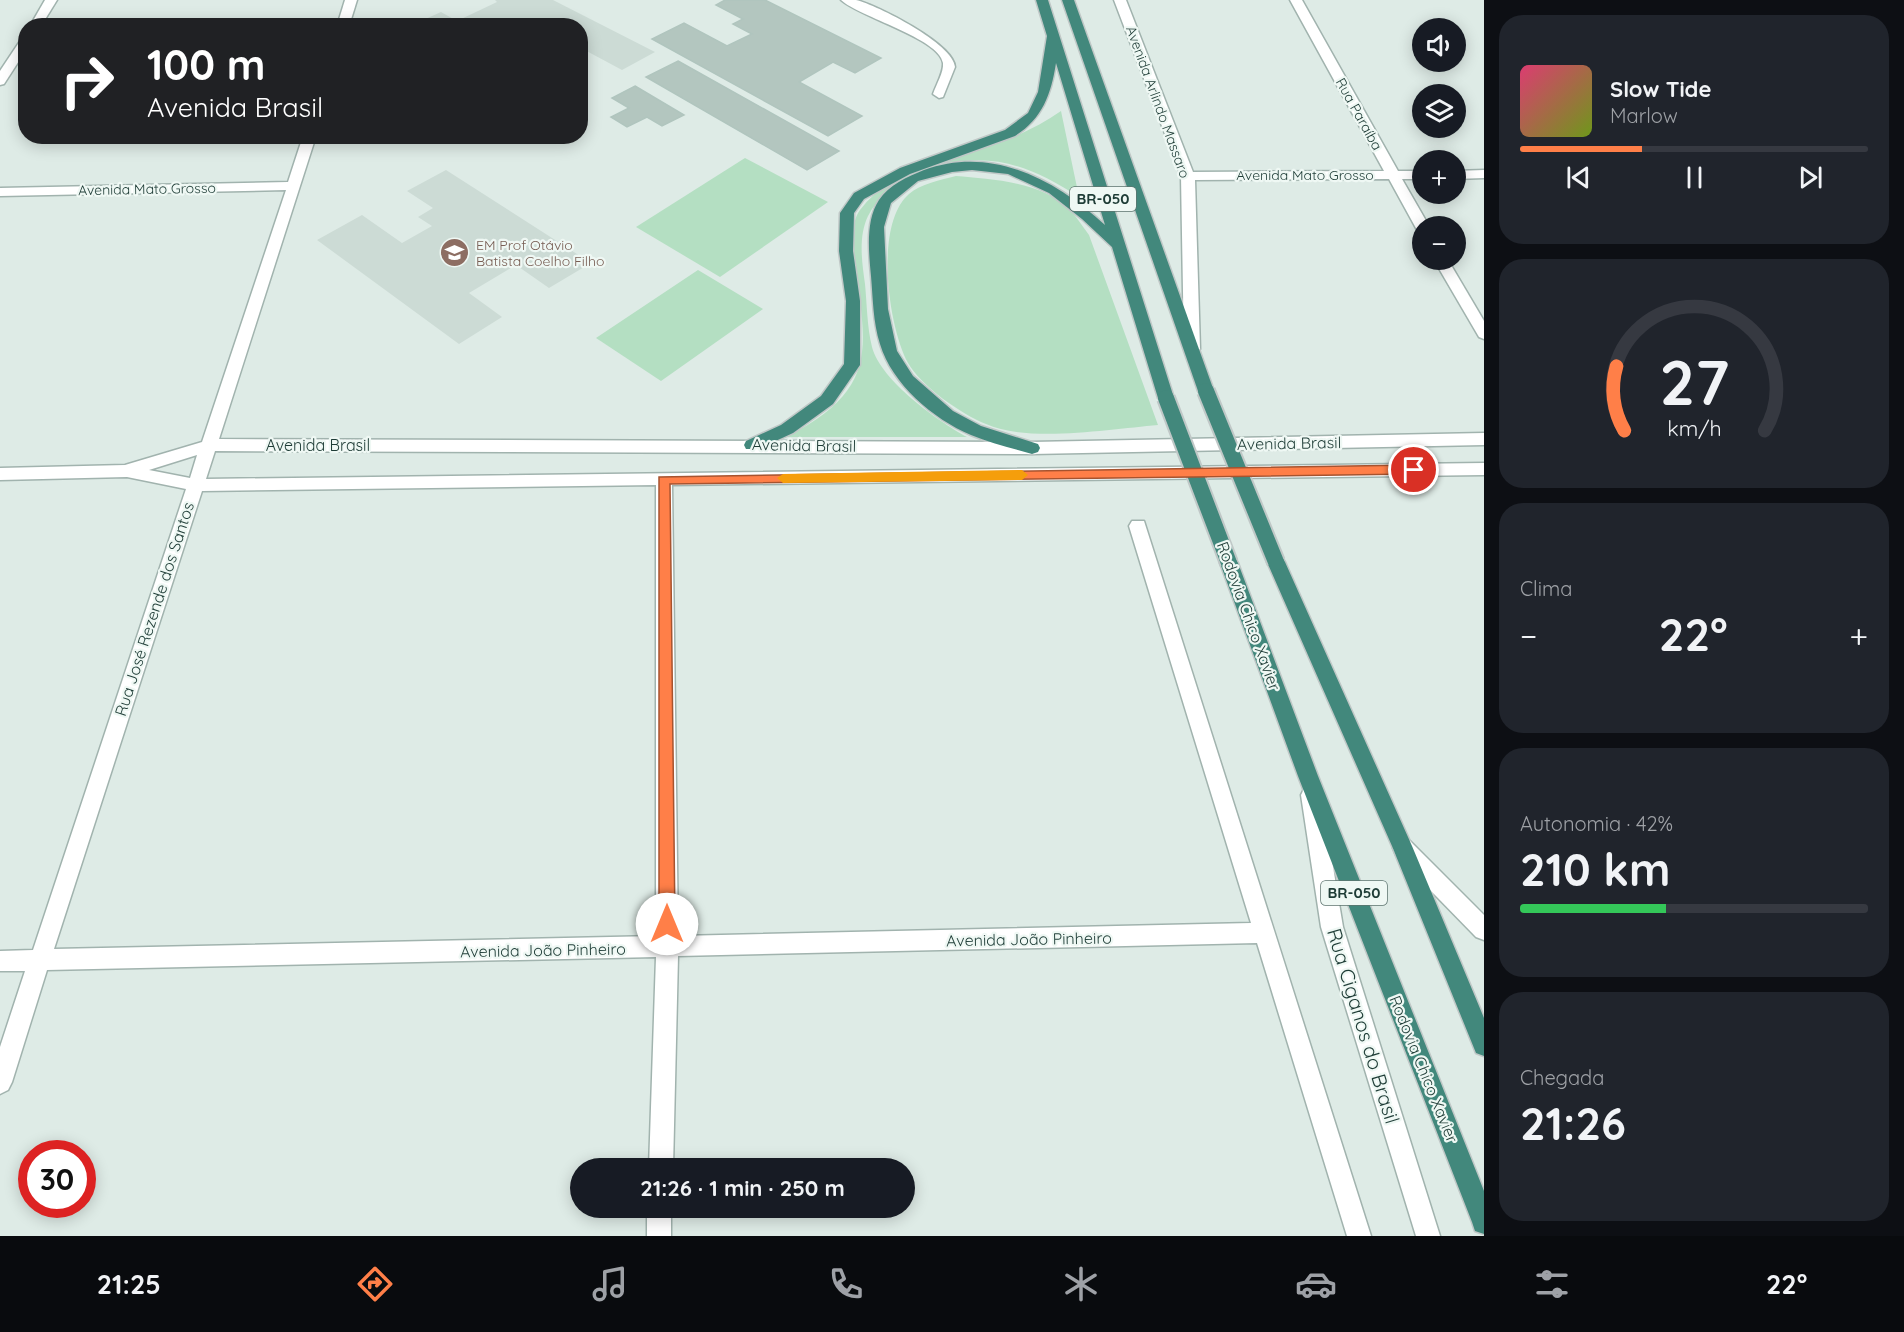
<!DOCTYPE html>
<html lang="pt">
<meta charset="utf-8">
<style>
:root{--surface:#171b24;--page:#20242c;--text:#f1f3f6;--muted:#9ea1a6;--line:#363941;--accent:#ff7f48}
body{margin:0;font-family:Quicksand,sans-serif;background:var(--page);color:var(--text);height:100vh;display:flex;flex-direction:column;font-size:22px;white-space:nowrap}
*{box-sizing:border-box;margin:0}
p{font-size:20px;color:var(--muted)}
.icon{flex:none;width:33px;height:33px;fill:none;stroke:currentColor;stroke-width:2;stroke-linecap:round;stroke-linejoin:round}
.map{position:relative;flex:1;overflow:hidden}
.side{display:flex;flex-direction:column;gap:15px;padding:15px;background:#0d0f14;width:420px}
.side>*{flex:none}
.hud{position:absolute;left:18px;top:18px;width:570px;height:126px;border-radius:24px;box-shadow:0 3px 15px #0003;background:#202124;color:#fff;overflow:hidden}
.buttons{position:absolute;left:1412px;top:18px;display:grid;gap:12px}
.buttons a{display:grid;place-items:center;width:54px;height:54px;border-radius:50%;background:var(--surface);box-shadow:0 3px 15px #0003;font-size:30px}
.speed{position:absolute;left:18px;top:1140px;display:flex;gap:12px;font-size:30px;font-weight:700;text-align:center}
.speed>*{display:grid;place-content:center;width:78px;height:78px;border-radius:50%;background:var(--surface);box-shadow:0 3px 15px #0003;line-height:1}
.speed .limit{border:9px solid #d22;background:#fff;color:#111}
.pin{position:absolute;display:grid;place-items:center;width:51px;height:51px;color:#fff;margin:-26px;border:3px solid #fff;border-radius:50%;box-shadow:0 2px 6px #0007}
.me{position:absolute;width:66px;margin:-33px;rotate:0deg;stroke-linejoin:round;filter:drop-shadow(0 0 4px #0008)}
.turn{display:flex;align-items:center;gap:21px;height:126px;padding:0 30px;font-size:27px}
.turn .icon{width:78px;height:78px;stroke-width:2.5}
.turn b{display:block;font-size:42px;line-height:51px}
.big{font-size:45px;font-weight:700;line-height:1.1}
.side .widget{flex:1;display:flex;flex-direction:column;justify-content:center;gap:9px;min-width:0;padding:0 21px;border-radius:24px;background:var(--page)}
.side .dial{align-items:center;gap:0}
.dial svg{height:156px;overflow:visible;fill:none;stroke:var(--line);stroke-width:7;stroke-linecap:round;text-anchor:middle}
.dial text{fill:var(--text);stroke:none}
.song{display:flex;align-items:center;gap:18px}
.cover{width:72px;height:72px;border-radius:9px;background:linear-gradient(135deg,hsl(340 70% 55%),hsl(80 70% 35%))}
.played{height:6px;border-radius:3px;background:linear-gradient(90deg,var(--accent) 35%,var(--line) 35%)}
.keys{display:flex;justify-content:space-around;direction:ltr}
.heat{display:flex;justify-content:space-between;align-items:center;font-size:33px;direction:ltr}
.charge{height:9px;border-radius:4px;background:linear-gradient(90deg,#34c759 42%,var(--line) 0)}
.trip{position:absolute;left:570px;top:1158px;width:345px;height:60px;border-radius:30px;background:var(--surface);box-shadow:0 3px 15px #0003;font-weight:700;line-height:60px;text-align:center}
.tab-bar{display:flex;height:96px;justify-content:space-around;align-items:center;background:#090b0e;color:var(--muted)}
.tab-bar .icon{width:42px;height:42px}
.tab-bar .on{color:var(--accent)}
.tab-bar b{font-size:27px;color:var(--text)}
main{display:flex;flex:1;min-height:0}
.map>svg:first-child{display:block}
.built{fill:#ccdbd5}
.green{fill:#b4dfc2}
.building{fill:#b3c6bf;stroke:#b0c5be;stroke-width:1.5}
.lines{fill:none;stroke-linecap:round;stroke-linejoin:round}
.service-casing{stroke:#a1b3ae;stroke-width:3}
.minor-casing{stroke:#a1b3ae;stroke-width:3}
.trunk-casing{stroke:#c0c8c7;stroke-width:3}
.service{fill:#fff;fill-rule:evenodd}
.minor{fill:#fff;fill-rule:evenodd}
.trunk{fill:#42887c;fill-rule:evenodd}
.trunk-bridge-casing{stroke:#c0c8c7;stroke-width:20;stroke-linecap:butt}
.trunk-bridge{stroke:#42887c;stroke-width:16}
.route{fill:#ff7f48;stroke:#a6532f;stroke-width:1.5}
.slow{fill:#f59e0b}
.labels{text-anchor:middle;stroke-width:4.5;stroke-linejoin:round;paint-order:stroke}
.far-street-label{font-size:14px;fill:#1e3c36;stroke:#eff8f4}
.far-education-label{font-size:14px;fill:#785e54;stroke:#eff8f4;text-anchor:start}
.shield{fill:#eff8f4;stroke:#5d746f;stroke-width:1.5}
.shield-label{font-size:15px;font-weight:bold;fill:#1e3c36}
.street-label{font-size:16px;fill:#1e3c36;stroke:#eff8f4}
.near-street-label{font-size:20px;fill:#1e3c36;stroke:#eff8f4}
</style>
<main>
<div class="map">
<svg width="1484" height="1236" viewBox="0 0 1484 1236">
<rect width="100%" height="100%" fill="#deebe6"/>
<g class="built">
<polygon points="495,0 553,0 655,52 622,70 581,48 580,26 412,25 441,12 457,21 497,2"/>
<polygon points="446,170 591,263 549,288 516,265 469,293 502,317 459,344 317,240 362,215 402,243 432,226 418,217 433,208 407,191"/>
</g>
<g class="green">
<path d="M1061,111L1079,197C1022,160 974,146 912,178C894,186 877,198 868,216C858,237 862,262 865,284C867,304 867,327 872,347C881,381 938,421 967,437H786C879,389 867,350 854,259C852,245 851,222 860,210C895,164 959,159 1009,139C1028,131 1045,122 1061,111Z"/>
<polygon points="745,158 828,202 720,277 636,227"/>
<path d="M956,176C992,179 1045,182 1072,212C1078,219 1083,227 1089,235L1158,425C1112,429 1027,443 986,424C961,414 921,386 908,363C888,326 874,224 909,194C920,184 941,180 956,176Z"/>
<polygon points="698,270 763,309 661,381 596,338"/>
</g>
<g class="building">
<polygon points="725,0 765,0 881,58 855,73 833,62 799,82 862,116 828,136 652,39 684,23 727,46 752,34 733,24 743,19 716,5"/>
<polygon points="678,61 839,151 807,170 646,77"/>
<polygon points="635,86 684,115 662,126 647,117 627,127 611,117 629,108 612,98"/>
</g>
<g class="lines">
<defs>
<path id="service" d="M841,0C846,0 852,0 856,0C877,5 954,44 955,67L943,97L939,98L933,94C936,85 944,72 943,63C939,38 859,17 841,0Z"/>
<g id="minor">
<polygon points="45,0 57,0 41,26 30,26"/>
<polygon points="345,0 357,0 349,26 337,26"/>
<polygon points="1114,0 1126,0 1193,172 1384,171 1290,0 1302,0 1398,171 1422,171 1422,179 1402,179 1429,226 1422,226 1422,231 1417,230 1389,179 1195,180 1200,349 1192,354 1187,353 1184,349 1181,176"/>
<polygon points="26,37 26,50 4,84 0,85 0,71 22,38"/>
<path d="M303,136H316L219,439L1032,442L1484,433V445L1032,454L215,451L206,479L1484,463V475L672,485L678,936L1251,923L1129,526L1132,521H1144L1371,1236H1347L1257,943L678,956L673,1168H649L656,957L47,970L12,1082L8,1090L0,1094V1047L25,971H0V951L33,950L186,489L127,477L0,480V468L125,465L202,442L286,190L0,196V188L288,182ZM197,455L190,478L149,470ZM656,485V936L54,949L202,491Z"/>
<polygon points="1484,170 1484,178 1455,179 1455,171"/>
<polygon points="1434,260 1448,260 1484,321 1484,339 1479,337"/>
<polygon points="1311,786 1318,789 1321,795 1343,927 1440,1236 1416,1236 1321,927 1301,795 1304,789"/>
<polygon points="1403,839 1410,841 1484,915 1484,940 1476,937 1396,855 1393,848 1396,841"/>
<rect x="647" y="1208" width="24" height="28"/>
</g>
<g id="trunk">
<path d="M1036,0H1048L1174,398L1172,402L1166,403L1158,398L1112,247L1082,219L1049,193L1008,174L972,170L952,172L918,181L891,203L884,227L888,309L897,351L913,376L953,411L981,426L1038,444L1040,448L1038,452L1032,454C1012,448 990,443 971,435C933,419 892,384 880,344C873,322 873,299 871,276C869,253 865,221 879,200C889,185 907,177 924,170C992,145 1056,180 1105,225L1056,63C1051,95 1042,119 1015,136L910,174L864,199L854,213L853,251L860,301V365L833,404L793,433L758,449H746L744,445L746,441L781,425L821,396L844,364L846,301L839,251L840,213L854,193L900,168L1005,130L1028,113L1038,92L1047,36Z"/>
<polygon points="1062,0 1074,0 1214,391 1211,395 1201,395 1198,391"/>
<polygon points="1276,555 1282,557 1285,562 1412,846 1484,1018 1484,1056 1476,1053 1392,846 1267,562 1270,557"/>
<polygon points="1229,556 1235,558 1238,563 1318,776 1484,1191 1484,1234 1475,1231 1472,1222 1298,776 1220,563 1223,558"/>
</g>
</defs>
<use href="#service" class="service-casing"/>
<use href="#minor" class="minor-casing"/>
<use href="#trunk" class="trunk-casing"/>
<use href="#service" class="service"/>
<use href="#minor" class="minor"/>
<use href="#trunk" class="trunk"/>
<defs>
<g id="trunk-bridge">
<polyline points="1206,391 1276,562"/>
<polyline points="1166,398 1229,563"/>
</g>
</defs>
<use href="#trunk-bridge" class="trunk-bridge-casing"/>
<use href="#trunk-bridge" class="trunk-bridge"/>
</g>
<polygon class="route" points="1414,465 1421,470 1414,474 670,484 675,924 673,930 667,932 661,930 659,924 659,477"/>
<polygon class="slow" points="1022,470 1028,475 1022,480 783,483 777,478 783,474"/>
<defs>
<symbol id="school-disc" viewBox="-11 -11 22 22"><circle r="9.5" fill="#8d6e63" stroke="#eff8f4"/><path d="M0-5L7-2L0 1L-7-2ZM-4 1L0 2.5L4 1V4Q0 6-4 4Z" fill="#fff"/></symbol>
</defs>
<g fill-rule="evenodd">
<use href="#school-disc" x="438" y="236" width="33" height="33"/>
</g>
<g class="labels">
<g class="far-street-label">
<text transform="translate(1158 102) rotate(70)" y="5">Avenida Arlindo Massaro</text>
<text transform="translate(1359 114) rotate(61)" y="5">Rua Paraíba</text>
<text x="1305" y="180">Avenida Mato Grosso</text>
<text transform="translate(147 189) rotate(-1)" y="5">Avenida Mato Grosso</text>
</g>
<g class="far-education-label">
<text x="476" y="250">EM Prof Otávio<tspan x="476" dy="16">Batista Coelho Filho</tspan></text>
</g>
<g class="shield">
<rect x="1070" y="187" width="66" height="24" rx="4.5"/>
<rect x="1321" y="881" width="66" height="24" rx="4.5"/>
</g>
<g class="shield-label">
<text x="1103" y="204">BR-050</text>
<text x="1354" y="898">BR-050</text>
</g>
<g class="street-label">
<text transform="translate(1289 443) rotate(-1)" y="6">Avenida Brasil</text>
<text x="318" y="451">Avenida Brasil</text>
<text transform="translate(804 445) rotate(1)" y="6">Avenida Brasil</text>
<text transform="translate(154 609) rotate(-72)" y="6">Rua José Rezende dos Santos</text>
<text transform="translate(1249 616) rotate(70)" y="6">Rodovia Chico Xavier</text>
<text transform="translate(1029 939) rotate(-1)" y="6">Avenida João Pinheiro</text>
<text transform="translate(543 950) rotate(-1)" y="6">Avenida João Pinheiro</text>
<text transform="translate(1424 1069) rotate(68)" y="6">Rodovia Chico Xavier</text>
</g>
<g class="near-street-label">
<text transform="translate(1363 1026) rotate(73)" y="7">Rua Ciganos do Brasil</text>
</g>
</g>
</svg>
<div class="buttons">
<a><svg class="icon" aria-label="sound" viewBox="0 0 24 24"><path d="M4 9h4l5-4v14l-5-4H4zM17 9q2 3 0 6"/></svg></a>
<a><svg class="icon" aria-label="layers" viewBox="0 0 24 24"><path d="M12 4l9 5-9 5-9-5zM3 14l9 5 9-5"/></svg></a>
<a>+</a>
<a>−</a>
</div>
<div class="speed"><div class="limit">30</div></div>
<div class="pin" style="left:1414px;top:470px;background:#d93025"><svg class="icon" aria-label="arrive" viewBox="0 0 24 24"><path d="M6 21V4h12l-3 4 3 4H6"/></svg></div>
<svg class="me" style="left:667px;top:924px" viewBox="-20 -20 40 40"><circle r="19" fill="#fff"/><path d="M0-13L10 11 0 6-10 11z" fill="#ff7f48"/></svg>
<div class="trip">21:26 · 1 min · 250 m</div>
<div class="hud">
<div class="turn"><svg class="icon" aria-label="right" viewBox="0 0 24 24"><path d="M7 20v-9h11M14 6l5 5-5 5"/></svg><div><b>100 m</b>Avenida Brasil</div></div>
</div>
</div>
<section class="side">
<div class="widget">
<div class="song"><i class="cover"></i><div><b>Slow Tide</b><p>Marlow</p></div></div>
<div class="played"></div>
<div class="keys"><svg class="icon" aria-label="previous" viewBox="0 0 24 24"><path d="M18 5L8 12l10 7zM5 5v14"/></svg><svg class="icon" aria-label="pause" viewBox="0 0 24 24"><path d="M8 5v14M16 5v14"/></svg><svg class="icon" aria-label="next" viewBox="0 0 24 24"><path d="M6 5l10 7-10 7zM19 5v14"/></svg></div>
</div>
<div class="widget dial"><svg viewBox="0 0 100 80">
<path d="M14 69A42 42 0 1 1 86 69"/>
<path d="M14 69A42 42 0 0 1 10 36" stroke="#ff7f48"/>
<text x="50" y="56" font-size="32" font-weight="700">27</text>
<text x="50" y="72" font-size="11">km/h</text>
</svg></div>
<div class="widget"><p>Clima</p>
<div class="heat"><a>−</a><b class="big">22°</b><a>+</a></div>
</div>
<div class="widget"><p>Autonomia · 42%</p><b class="big">210 km</b><div class="charge"></div></div>
<div class="widget"><p>Chegada</p><b class="big">21:26</b></div>
</section>
</main>
<nav class="tab-bar">
<b>21:25</b>
<svg class="icon on" aria-label="directions" viewBox="0 0 24 24"><path d="M12 3l9 9-9 9-9-9zM9 14v-3h6M13 9l2 2-2 2"/></svg>
<svg class="icon" aria-label="music" viewBox="0 0 24 24"><path d="M9 18V5l10-2v13"/><circle cx="6" cy="18" r="3"/><circle cx="16" cy="16" r="3"/></svg>
<svg class="icon" aria-label="phone" viewBox="0 0 24 24"><path d="M5 4h4l2 5-3 2q2 4 5 5l2-3 5 2v4C11 20 4 13 5 4z"/></svg>
<svg class="icon" aria-label="climate" viewBox="0 0 24 24"><path d="M12 3v18M4 7l16 10M4 17L20 7"/></svg>
<svg class="icon" aria-label="car" viewBox="0 0 24 24"><path d="M5 17H2v-5l4-1 3-4h7l3 4 3 1v5h-3M9 17h6M6 11h13"/><circle cx="7" cy="17" r="2"/><circle cx="17" cy="17" r="2"/></svg>
<svg class="icon" aria-label="filters" viewBox="0 0 24 24"><path d="M4 7h16M4 17h16"/><circle cx="9" cy="7" r="2"/><circle cx="15" cy="17" r="2"/></svg>
<b>22°</b>
</nav>
